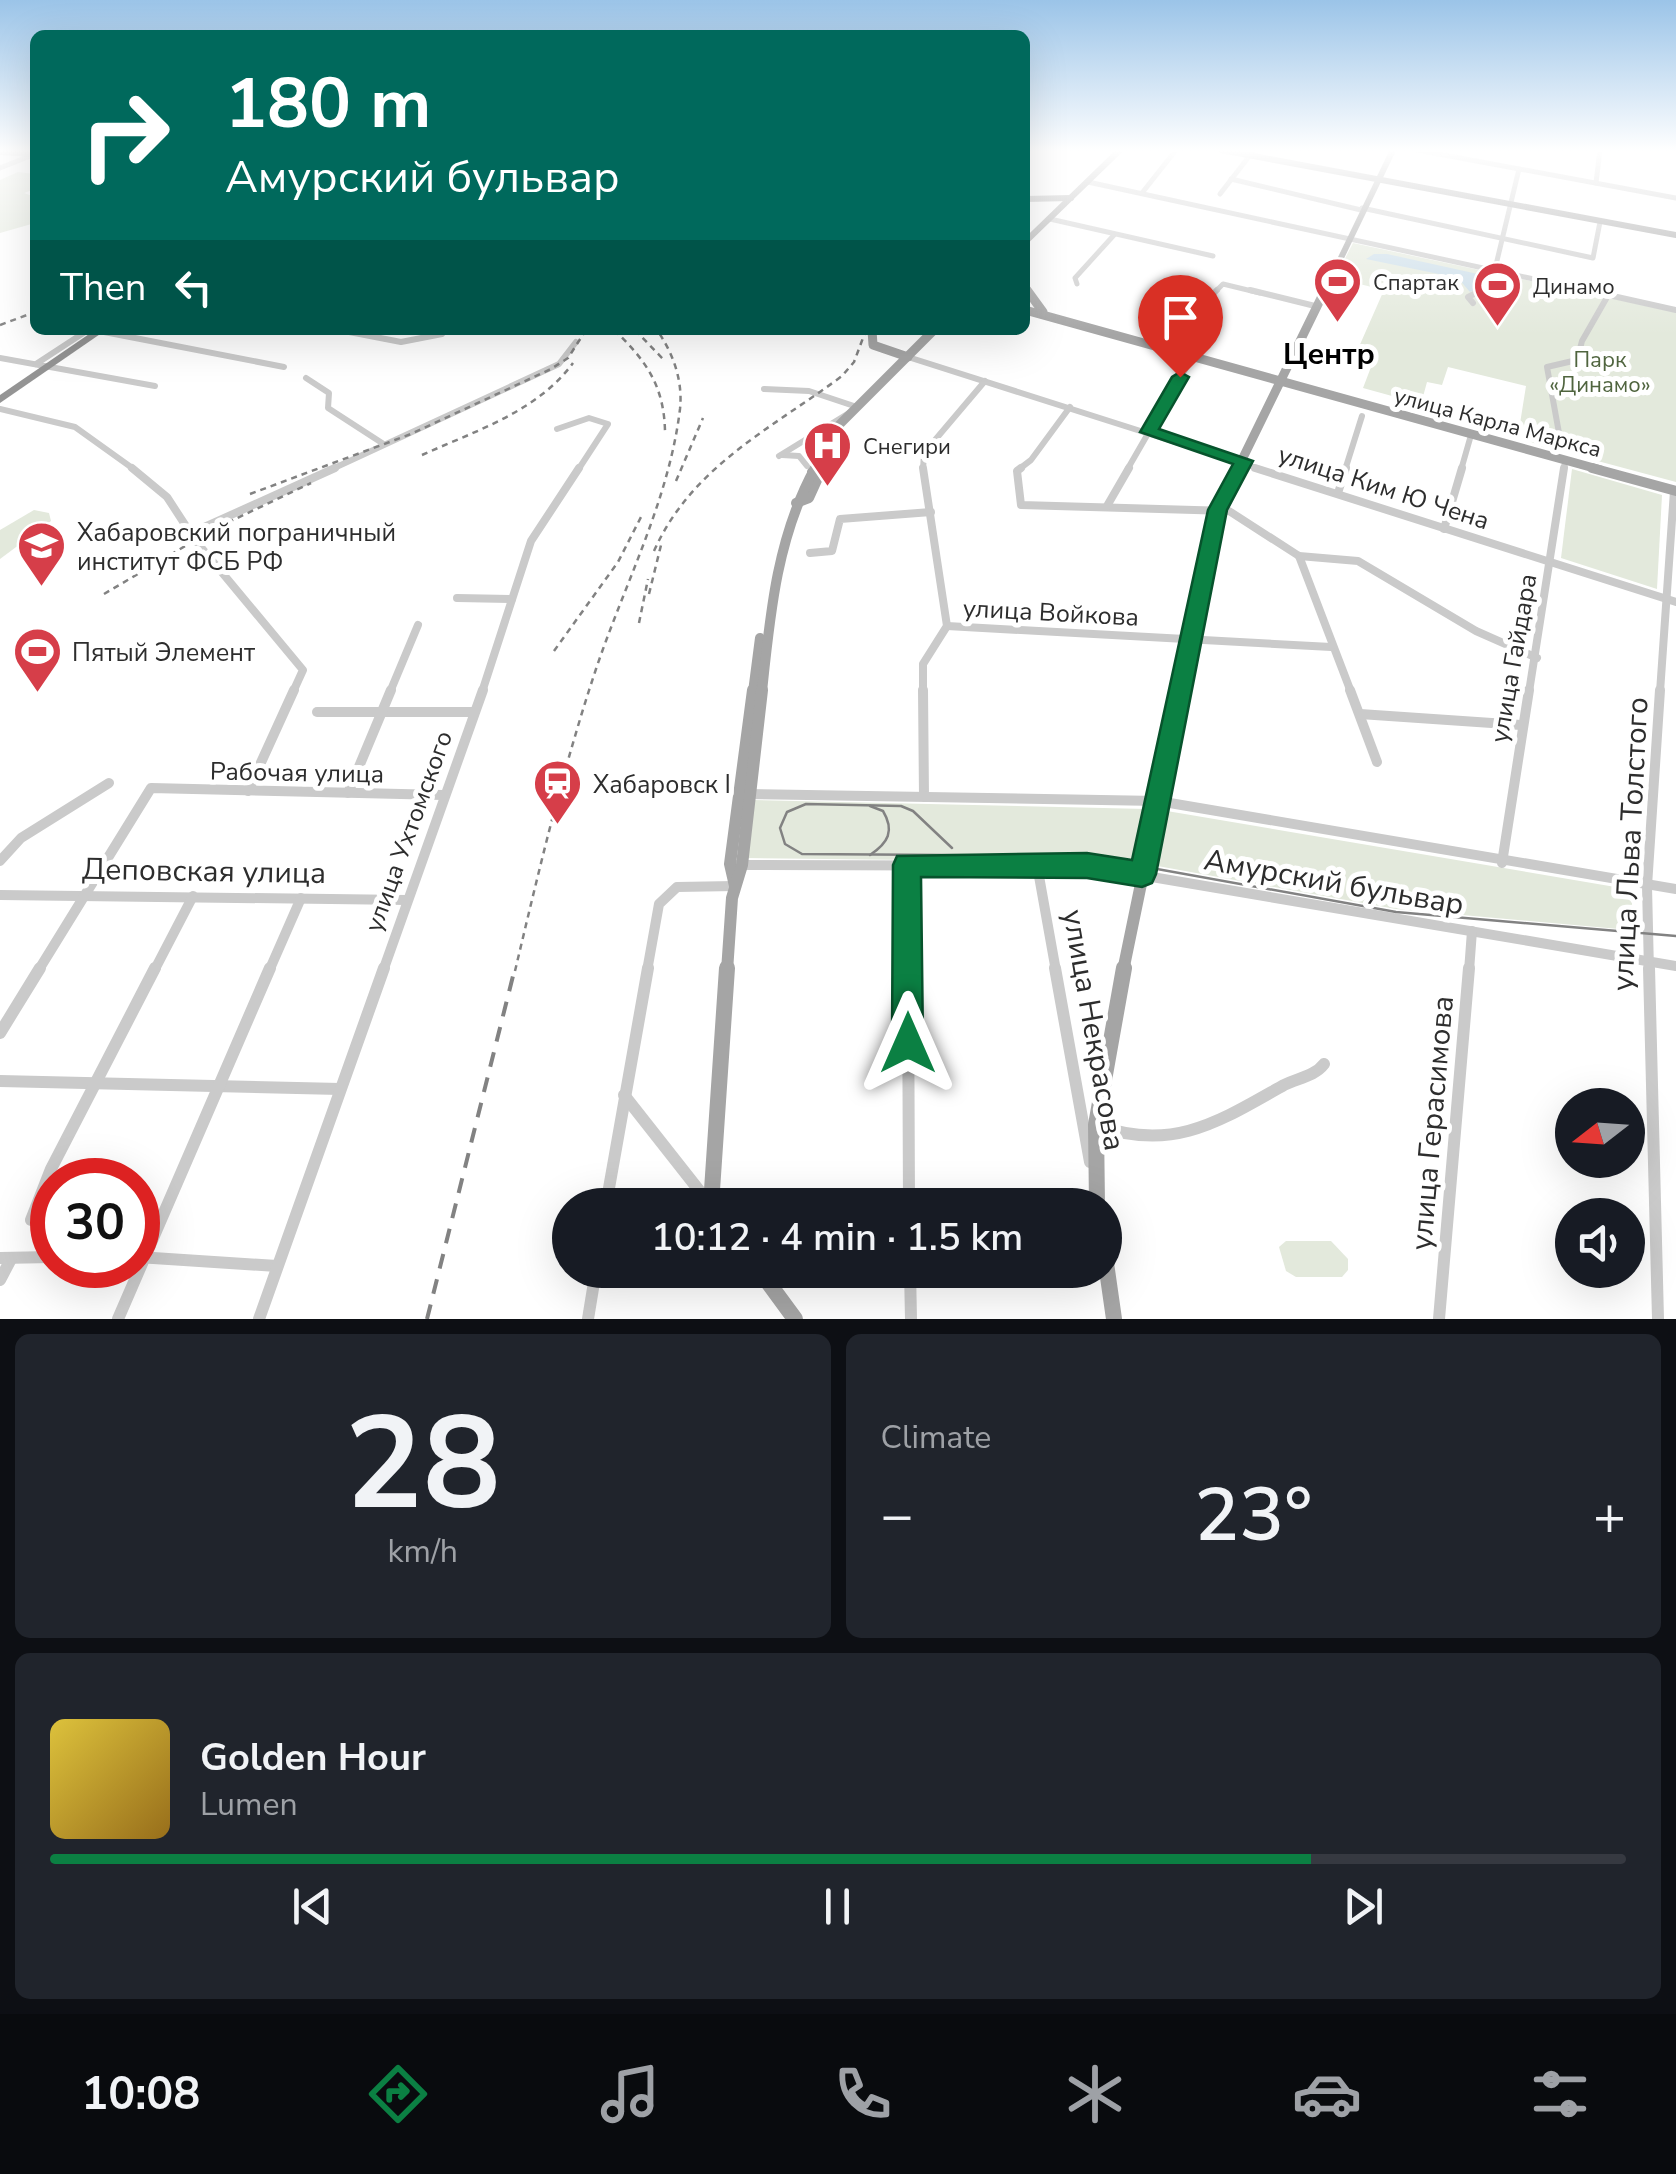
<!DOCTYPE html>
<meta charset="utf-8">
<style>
:root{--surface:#171b24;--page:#20242c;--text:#f1f3f6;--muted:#9ea1a6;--line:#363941;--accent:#0b8043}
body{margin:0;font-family:"Nunito Sans",sans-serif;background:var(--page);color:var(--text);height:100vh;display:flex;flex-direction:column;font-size:38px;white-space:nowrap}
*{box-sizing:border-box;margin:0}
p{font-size:32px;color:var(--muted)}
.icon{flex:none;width:55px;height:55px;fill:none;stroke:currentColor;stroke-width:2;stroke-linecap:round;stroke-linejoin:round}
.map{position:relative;height:1319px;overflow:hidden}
.panel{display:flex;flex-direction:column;gap:15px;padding:15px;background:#0d0f14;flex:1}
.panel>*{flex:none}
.guide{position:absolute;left:30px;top:30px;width:1000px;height:305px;border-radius:15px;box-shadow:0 10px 40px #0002;background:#00695c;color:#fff;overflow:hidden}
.needle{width:65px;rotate:253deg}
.tools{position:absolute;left:1555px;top:1088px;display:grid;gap:20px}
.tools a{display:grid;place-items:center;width:90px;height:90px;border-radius:50%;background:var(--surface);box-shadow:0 10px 40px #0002;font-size:50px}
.speed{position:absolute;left:30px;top:1158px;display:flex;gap:20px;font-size:50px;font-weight:700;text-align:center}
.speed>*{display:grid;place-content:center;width:130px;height:130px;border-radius:50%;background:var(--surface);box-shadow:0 10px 40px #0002;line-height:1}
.speed .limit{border:15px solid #d22;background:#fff;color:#111}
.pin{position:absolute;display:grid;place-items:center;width:85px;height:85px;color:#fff;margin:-102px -42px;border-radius:50% 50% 50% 0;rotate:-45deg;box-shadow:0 0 10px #0007}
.pin .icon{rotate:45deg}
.me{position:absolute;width:110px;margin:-55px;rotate:0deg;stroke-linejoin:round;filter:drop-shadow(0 0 8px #0008)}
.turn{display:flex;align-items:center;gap:35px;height:210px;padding:0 30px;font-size:45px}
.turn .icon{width:130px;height:130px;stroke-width:2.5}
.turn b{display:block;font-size:70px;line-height:85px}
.then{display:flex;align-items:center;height:95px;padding:0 30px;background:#0003;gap:20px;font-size:38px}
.big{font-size:75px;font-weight:600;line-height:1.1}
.panel .tile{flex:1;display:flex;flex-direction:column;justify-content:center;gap:15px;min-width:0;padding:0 35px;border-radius:15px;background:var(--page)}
.panel .dial{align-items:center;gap:0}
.dial b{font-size:130px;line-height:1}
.song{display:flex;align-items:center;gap:30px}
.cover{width:120px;height:120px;border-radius:15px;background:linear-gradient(135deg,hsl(50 70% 55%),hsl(40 70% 35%))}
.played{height:10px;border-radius:5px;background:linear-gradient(90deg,var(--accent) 80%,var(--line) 80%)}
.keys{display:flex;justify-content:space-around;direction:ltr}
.heat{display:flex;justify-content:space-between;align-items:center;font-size:55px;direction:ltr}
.panel .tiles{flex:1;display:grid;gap:15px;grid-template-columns:1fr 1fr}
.tile:last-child{grid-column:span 2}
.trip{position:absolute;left:552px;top:1188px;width:570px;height:100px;border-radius:50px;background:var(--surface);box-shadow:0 10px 40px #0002;font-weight:600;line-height:100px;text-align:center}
.dock{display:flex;height:160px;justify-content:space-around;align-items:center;background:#090b0e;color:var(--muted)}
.dock .icon{width:70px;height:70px}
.dock .current{color:var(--accent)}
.dock b{font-size:45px;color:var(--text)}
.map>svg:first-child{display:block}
.green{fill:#e3e9dc}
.water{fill:#c9dce8}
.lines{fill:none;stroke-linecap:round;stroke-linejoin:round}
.minor-far4{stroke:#cacaca;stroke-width:5}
.minor-far3{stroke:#cacaca;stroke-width:6}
.minor-far2{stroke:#cacaca;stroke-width:8}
.minor-far1{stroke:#cacaca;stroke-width:10}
.minor{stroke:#cacaca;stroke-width:12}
.major-far4{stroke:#a5a5a5;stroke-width:6}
.major-far3{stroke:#a5a5a5;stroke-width:9}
.major-far2{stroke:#a5a5a5;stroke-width:10}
.major-far1{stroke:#a5a5a5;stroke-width:12}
.major{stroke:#a5a5a5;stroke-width:16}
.highway{fill:#949494;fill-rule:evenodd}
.tram{stroke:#828282;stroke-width:2.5}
.rail-far1{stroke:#828282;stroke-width:2.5;stroke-dasharray:6 5;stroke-linecap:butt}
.rail{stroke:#828282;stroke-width:4;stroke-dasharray:15 11;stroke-linecap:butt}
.route{fill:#0b8043;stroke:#07532c;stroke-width:2.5}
.labels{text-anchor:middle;stroke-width:10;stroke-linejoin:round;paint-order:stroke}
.far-poi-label{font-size:22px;fill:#2d2d2d;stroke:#fff;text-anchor:start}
.far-park-label{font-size:22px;fill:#50653f;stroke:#fff}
.far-street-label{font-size:22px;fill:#2d2d2d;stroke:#fff}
.street-label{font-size:25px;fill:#2d2d2d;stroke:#fff}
.poi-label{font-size:25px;fill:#2d2d2d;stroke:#fff;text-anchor:start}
.far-district-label{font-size:30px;font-weight:bold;fill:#000;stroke:#fff}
.near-street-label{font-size:30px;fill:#2d2d2d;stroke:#fff}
</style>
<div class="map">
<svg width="1676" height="1319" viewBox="0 0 1676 1319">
<rect width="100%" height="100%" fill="#fff"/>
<g class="green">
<polygon points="18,172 35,174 35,189 24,193 35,197 35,223 0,233 0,180"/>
<polygon points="1353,243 1676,312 1676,482 1579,456 1573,448 1553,442 1545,448 1518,436 1526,386 1448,367 1442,385 1427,382 1421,404 1363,388 1376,354 1358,349 1384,290 1335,278"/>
<polygon points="1572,469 1662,495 1657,589 1561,558"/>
<polygon points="34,510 49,513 51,521 0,559 0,530"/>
<polygon points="752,800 1147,809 1137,869 1087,862 747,858"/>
<polygon points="1161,810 1633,890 1630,930 1396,909 1152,865"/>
<polygon points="1286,1241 1331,1241 1348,1259 1348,1270 1342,1277 1296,1277 1286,1271 1279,1247"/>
</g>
<polygon class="water" points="1374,254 1387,254 1487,276 1484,286 1470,292 1458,278 1366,259"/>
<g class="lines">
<g class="minor-far4">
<polyline points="1417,150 1676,198"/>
<polyline points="0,168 35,154"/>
<polyline points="1231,179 1361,210"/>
<polyline points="1088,182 1598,293"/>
<polyline points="1596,183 1600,150"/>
<polyline points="1142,193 1176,150"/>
<polyline points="1220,194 1254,150"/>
<polyline points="1362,208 1593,258 1600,222"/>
<polyline points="1050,219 1213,256"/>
<polyline points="1495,269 1519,169"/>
<polyline points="1077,284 1075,278 1114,235"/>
<polyline points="1214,293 1223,284 1260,293"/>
<polyline points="1477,293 1489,287 1495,274"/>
</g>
<g class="minor-far3">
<polyline points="1250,290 1315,306"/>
<polyline points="1586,290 1676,310"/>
<polyline points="1212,295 1217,290"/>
<polyline points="1473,303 1468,297 1482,290"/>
<polyline points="339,330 401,342 442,334"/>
<polyline points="99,331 284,367"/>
<polyline points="1189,337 1207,305"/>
<polyline points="1318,352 1348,356"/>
<polyline points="908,357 1263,470"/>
<polyline points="0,358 155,386"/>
<polyline points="36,364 88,330"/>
<polyline points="306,378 329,393 328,408 382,443"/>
<polyline points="764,389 809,391 857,407"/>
<polyline points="0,409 75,427 135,470"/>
<polyline points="557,429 589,418 608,424 578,470"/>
<polyline points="1561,444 1547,367 1577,360 1582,341 1606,299"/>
<polyline points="782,455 799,456 807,466"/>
<polyline points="779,456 849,413"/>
<polyline points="330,470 559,364 576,342"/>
<polyline points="923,470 924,453 985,381"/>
<polyline points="1018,470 1031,460 1070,407"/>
<polyline points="1127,470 1191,359"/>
<polyline points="1345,470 1362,416"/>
<polyline points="1461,470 1471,435"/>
<polyline points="1564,470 1565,461"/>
</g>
<g class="minor-far2">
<polyline points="132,468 167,497 195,540 303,670 293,692"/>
<polyline points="923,468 947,626 923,664 923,692"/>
<polyline points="1021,468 1017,471 1021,505 1229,511 1299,556 1358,561 1476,631 1537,658"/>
<polyline points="1255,468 1676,602"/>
<polyline points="1338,493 1346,468"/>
<polyline points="1107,506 1129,468"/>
<polyline points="1444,529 1462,468"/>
<polyline points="191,533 335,468"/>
<polyline points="810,553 832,551 840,519 931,512"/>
<polyline points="1299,556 1351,692"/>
<polyline points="457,598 512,599"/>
<polyline points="947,626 1331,647"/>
<polyline points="390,692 418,625"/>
<polyline points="482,692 531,541 579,468"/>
<polyline points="1529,692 1564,468"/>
<polyline points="1660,692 1674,491"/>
</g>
<g class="minor-far1">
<polyline points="923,690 924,797"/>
<polyline points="1350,690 1377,762"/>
<polyline points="317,712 474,712"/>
<polyline points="1360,714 1521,725"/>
<polyline points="248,791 294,690"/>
<polyline points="348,793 391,690"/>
<polyline points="746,794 1158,801 1676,889"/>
<polyline points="0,861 21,838 109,783"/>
<polyline points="1502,863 1529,690"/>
<polyline points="737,865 1087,866 1676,966"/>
<polyline points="907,865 908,971"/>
<polyline points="1037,865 1056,971"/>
<polyline points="0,895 407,900"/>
<polyline points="38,971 151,788 443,795"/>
<polyline points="154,971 193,896"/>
<polyline points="269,971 301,898"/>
<polyline points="383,971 483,690"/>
<polyline points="647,971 659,904 677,887 735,886"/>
<polyline points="1469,971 1472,931"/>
<polyline points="1649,971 1647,886 1660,690"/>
</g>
<g class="minor">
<polyline points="908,968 909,1205"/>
<polyline points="1055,968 1090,1162"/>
<polyline points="1649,968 1658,1319"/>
<polyline points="0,1033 40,968"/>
<polyline points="0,1081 340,1089"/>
<polyline points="624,1095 709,1203"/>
<path d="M1096,1125C1173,1153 1220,1121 1284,1085C1298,1078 1315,1076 1324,1064"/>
<polyline points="606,1205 648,968"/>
<polyline points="31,1220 51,1169 155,968"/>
<polyline points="138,1257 277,1266"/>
<polyline points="0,1258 52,1257"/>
<polyline points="910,1270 911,1319"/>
<polyline points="0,1280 11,1259"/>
<polyline points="118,1319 270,968"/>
<polyline points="259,1319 384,968"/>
<polyline points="588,1319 596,1270"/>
<polyline points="1439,1319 1469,968"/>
</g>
<g class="major-far4">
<polyline points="1221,150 1676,235"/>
<polyline points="0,152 35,154"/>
<polyline points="1025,199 1071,198"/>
<polyline points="1025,242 1120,150"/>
<polyline points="1025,287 1029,293"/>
<polyline points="1324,293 1393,150"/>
</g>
<g class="major-far3">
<polyline points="1027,290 1043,312"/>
<polyline points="1025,310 1601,470"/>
<polyline points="872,330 873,345 908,357"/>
<polyline points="988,330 993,330"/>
<polyline points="814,470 839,425 934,330"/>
<polyline points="1237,470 1325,290"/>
</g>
<g class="major-far2">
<polyline points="1592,468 1676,491"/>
<polyline points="796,503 809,498 819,476 812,472"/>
<polyline points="753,692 760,638"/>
<path d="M762,692C770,614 777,537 815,468"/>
<polyline points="1181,692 1218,510 1239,468"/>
</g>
<g class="major-far1">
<polyline points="735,886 730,864 753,690"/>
<polyline points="727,971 732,898 742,865 762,690"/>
<polyline points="1123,971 1181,690"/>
</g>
<g class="major">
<polyline points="711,1205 727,968"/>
<polyline points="1097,1205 1096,1125 1124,968"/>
<polyline points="1105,1256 1114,1319"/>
<polyline points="759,1270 795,1319"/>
</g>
<polygon class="highway" points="95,330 106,330 0,403 0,395"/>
<g class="tram">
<path d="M870,806L883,811C895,831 888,843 870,855"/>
<polyline points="952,848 913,811 901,806 806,804 787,812 780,828 785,844 802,854 1085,856 1396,912 1676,936"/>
</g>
<g class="rail-far1">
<polyline points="0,325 35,312"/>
<path d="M614,330C646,360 664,386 665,431"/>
<polyline points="635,330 663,359"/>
<path d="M422,455C475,431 537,412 573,363"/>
<polyline points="676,481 703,418"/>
<polyline points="250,494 411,434 551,369 568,358 584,333"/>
<path d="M654,551C692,466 771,429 842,376L854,362L866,330"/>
<polyline points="104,594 214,529 311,483"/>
<polyline points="649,594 662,541"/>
<polyline points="639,623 648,579"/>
<polyline points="554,651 618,562 641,517"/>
<path d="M515,971C539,870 563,768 596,669C625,583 669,500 680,409C683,380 673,353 657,330"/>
</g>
<polyline class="rail" points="427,1319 515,968"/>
</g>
<linearGradient id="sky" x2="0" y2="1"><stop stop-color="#9bc4e8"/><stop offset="0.45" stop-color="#fff"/><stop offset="1" stop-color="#fff" stop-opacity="0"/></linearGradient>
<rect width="1676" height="335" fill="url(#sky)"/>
<polygon class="route" points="1180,372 1189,377 1159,429 1253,461 1227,510 1156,874 1152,883 1142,887 1087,878 921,877 923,1043 919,1054 908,1059 897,1054 892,1043 893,865 897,856 1087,853 1132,860 1208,510 1233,464 1140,432 1172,377"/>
<defs>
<symbol id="stadium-pin" viewBox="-11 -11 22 30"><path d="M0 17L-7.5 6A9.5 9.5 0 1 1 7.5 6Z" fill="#d63e49" stroke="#fff"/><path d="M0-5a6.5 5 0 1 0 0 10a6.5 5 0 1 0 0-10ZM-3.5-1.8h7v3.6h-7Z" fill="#fff"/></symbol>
<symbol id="hospital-pin" viewBox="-11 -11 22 30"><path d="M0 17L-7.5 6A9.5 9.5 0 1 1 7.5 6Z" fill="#d63e49" stroke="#fff"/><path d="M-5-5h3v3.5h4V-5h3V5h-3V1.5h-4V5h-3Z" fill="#fff"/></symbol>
<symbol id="university-pin" viewBox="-11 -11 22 30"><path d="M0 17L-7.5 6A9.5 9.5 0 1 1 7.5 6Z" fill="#d63e49" stroke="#fff"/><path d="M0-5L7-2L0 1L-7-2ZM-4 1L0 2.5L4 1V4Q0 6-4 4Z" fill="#fff"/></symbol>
<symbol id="station-pin" viewBox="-11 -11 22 30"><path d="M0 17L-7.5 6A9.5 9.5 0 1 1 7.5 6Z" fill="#d63e49" stroke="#fff"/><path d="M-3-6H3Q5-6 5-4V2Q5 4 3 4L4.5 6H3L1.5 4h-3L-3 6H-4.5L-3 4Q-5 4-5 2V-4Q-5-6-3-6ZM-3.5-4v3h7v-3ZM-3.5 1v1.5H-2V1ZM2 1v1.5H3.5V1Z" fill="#fff"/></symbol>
</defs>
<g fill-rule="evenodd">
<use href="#stadium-pin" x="1310" y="254" width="55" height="75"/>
<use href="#stadium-pin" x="1470" y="258" width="55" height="75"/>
<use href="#hospital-pin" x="800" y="418" width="55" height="75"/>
<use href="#university-pin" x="14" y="518" width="55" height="75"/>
<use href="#stadium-pin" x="10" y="624" width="55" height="75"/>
<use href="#station-pin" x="530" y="756" width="55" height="75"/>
</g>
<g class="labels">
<g class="far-poi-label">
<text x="1373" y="290">Спартак</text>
<text x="1533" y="294">Динамо</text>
<text x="863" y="454">Снегири</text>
</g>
<g class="far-park-label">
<text x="1600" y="367">Парк<tspan x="1600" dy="25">«Динамо»</tspan></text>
</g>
<g class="far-street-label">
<text transform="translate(1498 422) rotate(15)" y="8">улица Карла Маркса</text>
</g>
<g class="street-label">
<text transform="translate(1384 487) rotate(18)" y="9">улица Ким Ю Чена</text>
<text transform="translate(1051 612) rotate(3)" y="9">улица Войкова</text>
<text transform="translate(1513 658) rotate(-80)" y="9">улица Гайдара</text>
<text transform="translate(297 772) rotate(1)" y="9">Рабочая улица</text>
<text transform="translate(408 831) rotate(-70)" y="9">улица Ухтомского</text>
</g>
<g class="poi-label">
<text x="77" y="541">Хабаровский пограничный<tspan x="77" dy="29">институт ФСБ РФ</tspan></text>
<text x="72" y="661">Пятый Элемент</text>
<text x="593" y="793">Хабаровск I</text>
</g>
<g class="far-district-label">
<text x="1329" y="364">Центр</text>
</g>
<g class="near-street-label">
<text transform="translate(1630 844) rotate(-87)" y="10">улица Льва Толстого</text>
<text transform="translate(204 871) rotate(1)" y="10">Деповская улица</text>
<text transform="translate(1334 882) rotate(10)" y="10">Амурский бульвар</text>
<text transform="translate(1094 1030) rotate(80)" y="10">улица Некрасова</text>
<text transform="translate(1432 1123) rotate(-85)" y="10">улица Герасимова</text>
</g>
</g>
</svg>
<div class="tools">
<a><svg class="needle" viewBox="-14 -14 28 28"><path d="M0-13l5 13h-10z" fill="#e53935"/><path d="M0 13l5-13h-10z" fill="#9ea1a6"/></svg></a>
<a><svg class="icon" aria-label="sound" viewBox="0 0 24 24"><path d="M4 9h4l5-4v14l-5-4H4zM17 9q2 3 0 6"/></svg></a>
</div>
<div class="speed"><div class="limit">30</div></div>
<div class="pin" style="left:1180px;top:377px;background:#d93025"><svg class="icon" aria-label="arrive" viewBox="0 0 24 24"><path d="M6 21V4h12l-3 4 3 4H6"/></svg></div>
<svg class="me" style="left:908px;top:1043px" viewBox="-20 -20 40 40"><path d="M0-17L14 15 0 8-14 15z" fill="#0b8043" stroke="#fff" stroke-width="4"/></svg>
<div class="trip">10:12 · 4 min · 1.5 km</div>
<div class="guide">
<div class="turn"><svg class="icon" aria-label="right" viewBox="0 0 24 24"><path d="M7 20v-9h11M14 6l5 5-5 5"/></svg><div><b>180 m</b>Амурский бульвар</div></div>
<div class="then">Then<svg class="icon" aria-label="left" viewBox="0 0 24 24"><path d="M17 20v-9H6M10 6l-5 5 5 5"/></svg></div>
</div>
</div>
<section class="panel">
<div class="tiles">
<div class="tile dial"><b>28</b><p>km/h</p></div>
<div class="tile"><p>Climate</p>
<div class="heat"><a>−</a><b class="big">23°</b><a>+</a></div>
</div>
<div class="tile">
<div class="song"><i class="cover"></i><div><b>Golden Hour</b><p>Lumen</p></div></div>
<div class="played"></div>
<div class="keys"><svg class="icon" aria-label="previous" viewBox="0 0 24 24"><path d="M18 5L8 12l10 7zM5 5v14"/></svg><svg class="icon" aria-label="pause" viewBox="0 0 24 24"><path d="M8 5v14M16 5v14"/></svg><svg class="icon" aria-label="next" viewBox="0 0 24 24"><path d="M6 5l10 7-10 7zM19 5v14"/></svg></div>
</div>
</div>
</section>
<nav class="dock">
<b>10:08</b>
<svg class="icon current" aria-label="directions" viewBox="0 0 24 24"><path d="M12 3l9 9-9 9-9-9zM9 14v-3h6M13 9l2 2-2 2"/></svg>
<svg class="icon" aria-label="music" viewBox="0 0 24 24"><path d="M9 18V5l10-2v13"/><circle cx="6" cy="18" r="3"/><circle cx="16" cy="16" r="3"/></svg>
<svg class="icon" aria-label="phone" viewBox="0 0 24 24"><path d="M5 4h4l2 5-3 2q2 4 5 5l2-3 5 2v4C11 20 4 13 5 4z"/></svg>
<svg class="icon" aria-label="climate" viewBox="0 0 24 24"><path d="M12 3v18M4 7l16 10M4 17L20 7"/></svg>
<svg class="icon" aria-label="car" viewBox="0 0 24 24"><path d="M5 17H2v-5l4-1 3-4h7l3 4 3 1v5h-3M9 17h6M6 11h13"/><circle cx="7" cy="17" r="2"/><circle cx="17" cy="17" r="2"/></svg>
<svg class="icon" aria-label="filters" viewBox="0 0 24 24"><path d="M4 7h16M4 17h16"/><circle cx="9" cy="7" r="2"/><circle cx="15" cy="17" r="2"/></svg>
</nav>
